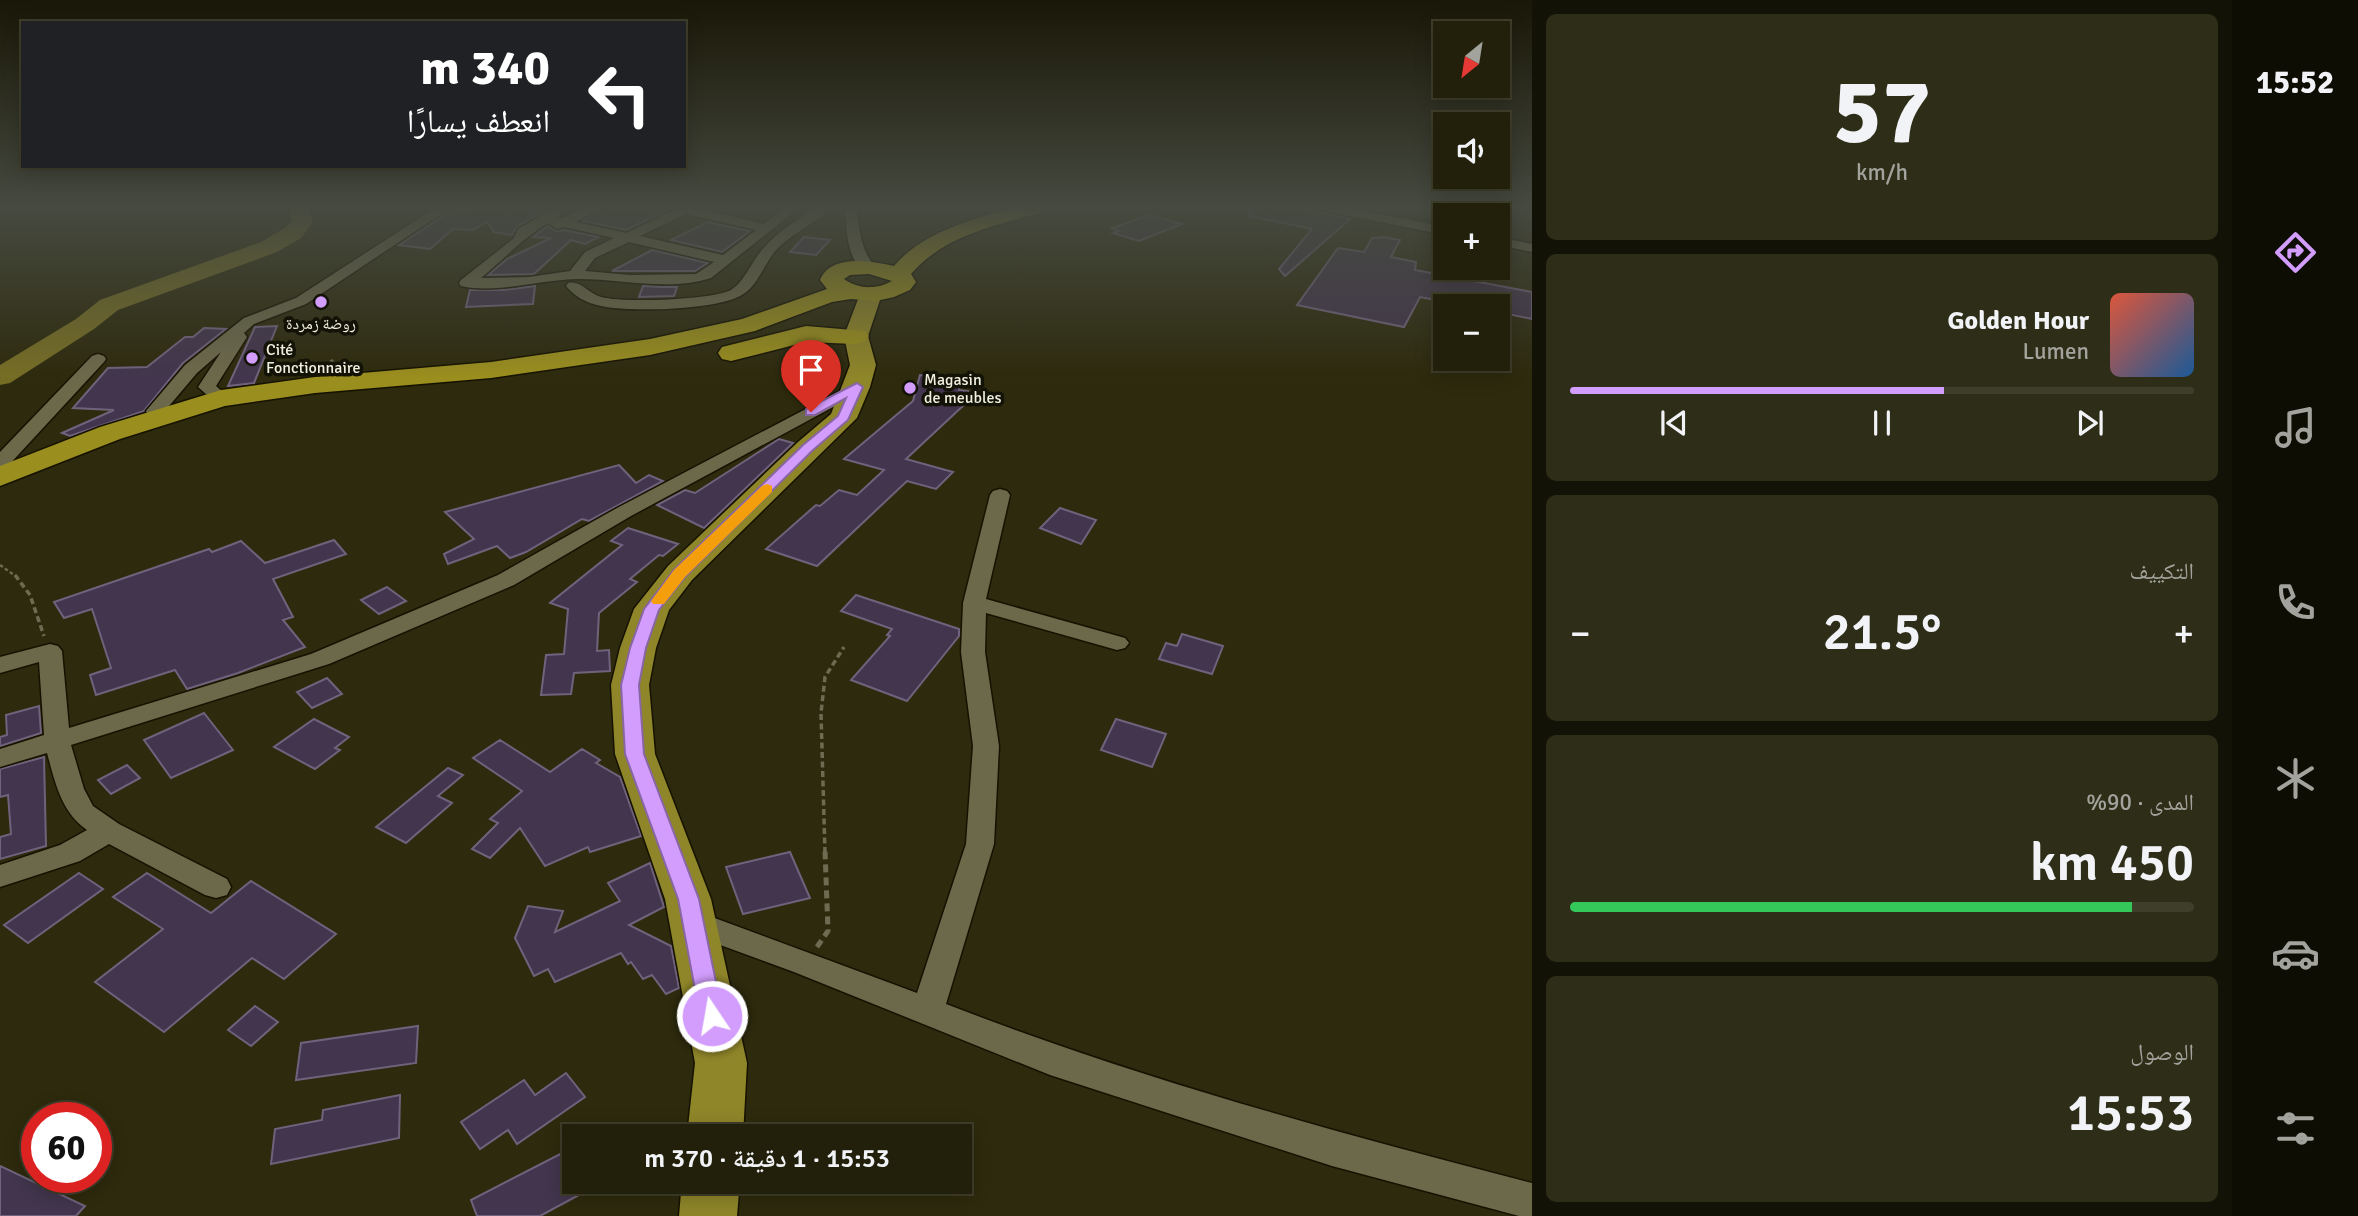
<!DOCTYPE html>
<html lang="ar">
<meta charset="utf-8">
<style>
:root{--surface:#22200a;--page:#2e2d18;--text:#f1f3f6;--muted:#a2a39c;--line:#3f3e2b;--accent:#d29dfd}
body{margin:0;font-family:Signika,"Noto Naskh Arabic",sans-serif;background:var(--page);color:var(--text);direction:rtl;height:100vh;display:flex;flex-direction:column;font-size:26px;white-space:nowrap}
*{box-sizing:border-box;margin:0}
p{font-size:23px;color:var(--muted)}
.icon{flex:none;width:38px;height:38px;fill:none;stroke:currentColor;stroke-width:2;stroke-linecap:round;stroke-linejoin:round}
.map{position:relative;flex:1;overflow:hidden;direction:ltr}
.details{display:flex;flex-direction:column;gap:14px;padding:14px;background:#131206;width:700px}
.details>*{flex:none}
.banner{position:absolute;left:21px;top:21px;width:665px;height:147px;border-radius:0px;box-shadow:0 4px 18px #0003,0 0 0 2px var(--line);direction:rtl;background:#202124;color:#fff;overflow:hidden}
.needle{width:46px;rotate:210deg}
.tools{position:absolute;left:1433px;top:21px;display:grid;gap:14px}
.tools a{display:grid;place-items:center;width:77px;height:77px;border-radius:0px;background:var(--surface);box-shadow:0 4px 18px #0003,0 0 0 2px var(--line);font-size:35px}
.speed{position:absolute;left:21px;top:1102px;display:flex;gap:14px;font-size:35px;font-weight:700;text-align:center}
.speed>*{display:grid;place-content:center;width:91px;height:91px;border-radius:50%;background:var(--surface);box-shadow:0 4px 18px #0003,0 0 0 2px var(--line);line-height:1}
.speed .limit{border:10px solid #d22;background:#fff;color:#111}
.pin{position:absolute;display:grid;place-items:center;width:60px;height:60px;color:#fff;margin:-72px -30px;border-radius:50% 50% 50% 0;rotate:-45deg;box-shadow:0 0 7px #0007}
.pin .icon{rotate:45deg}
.me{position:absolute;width:77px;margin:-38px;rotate:348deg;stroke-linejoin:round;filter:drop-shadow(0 0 5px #0008)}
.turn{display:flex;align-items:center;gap:24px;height:147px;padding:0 21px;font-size:32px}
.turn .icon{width:91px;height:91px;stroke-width:2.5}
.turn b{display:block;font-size:49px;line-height:60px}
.big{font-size:52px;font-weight:600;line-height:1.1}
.details .widget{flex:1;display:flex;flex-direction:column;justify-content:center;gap:10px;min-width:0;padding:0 24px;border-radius:10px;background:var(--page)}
.details .dial{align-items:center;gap:0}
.dial b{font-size:91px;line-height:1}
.song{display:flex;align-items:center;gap:21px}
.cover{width:84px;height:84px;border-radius:10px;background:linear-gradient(135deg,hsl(10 70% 55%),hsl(210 70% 35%))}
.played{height:7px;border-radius:4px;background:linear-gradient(90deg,var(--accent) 60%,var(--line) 60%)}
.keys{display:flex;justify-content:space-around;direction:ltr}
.heat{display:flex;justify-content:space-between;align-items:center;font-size:38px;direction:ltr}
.charge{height:10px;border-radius:5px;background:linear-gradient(90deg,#34c759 90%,var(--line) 0)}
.trip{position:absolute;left:562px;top:1124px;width:410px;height:70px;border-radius:0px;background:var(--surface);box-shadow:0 4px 18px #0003,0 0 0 2px var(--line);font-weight:600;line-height:70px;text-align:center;direction:rtl}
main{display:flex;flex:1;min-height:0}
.tab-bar{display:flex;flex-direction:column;width:126px;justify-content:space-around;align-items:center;background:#0e0d04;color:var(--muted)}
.tab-bar .icon{width:49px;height:49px}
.tab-bar .on{color:var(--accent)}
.tab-bar b{font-size:32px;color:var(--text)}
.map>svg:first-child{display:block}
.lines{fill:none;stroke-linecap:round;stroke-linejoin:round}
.river{fill:#766d25;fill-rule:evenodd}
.building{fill:#42354d;stroke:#70627d;stroke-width:2}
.minor-casing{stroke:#161200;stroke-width:3}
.primary-casing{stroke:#161200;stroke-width:3}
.trunk-casing{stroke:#161200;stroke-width:3}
.path-far2{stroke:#6e6b52;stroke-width:2.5;stroke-dasharray:3.5 2.5;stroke-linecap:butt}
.path-far1{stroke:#6e6b52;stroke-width:3.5;stroke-dasharray:6 3.5;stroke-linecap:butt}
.path{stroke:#6e6b52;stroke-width:5;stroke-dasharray:8 5;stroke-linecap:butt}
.minor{fill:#6c694b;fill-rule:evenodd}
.primary{fill:#8f8529;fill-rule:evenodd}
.trunk{fill:#9a8e1e;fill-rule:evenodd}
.route{fill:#d29dfd;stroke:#8866a4;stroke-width:2}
.slow{fill:#f59e0b}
.poi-dot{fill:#d29dfd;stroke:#131207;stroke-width:2.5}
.labels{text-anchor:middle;stroke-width:7;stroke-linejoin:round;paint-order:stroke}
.far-poi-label{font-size:16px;fill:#f1f0df;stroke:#131207;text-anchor:start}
</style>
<main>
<nav class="tab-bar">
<b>15:52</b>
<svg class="icon on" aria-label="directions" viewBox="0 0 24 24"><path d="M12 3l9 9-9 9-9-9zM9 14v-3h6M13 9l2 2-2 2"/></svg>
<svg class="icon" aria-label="music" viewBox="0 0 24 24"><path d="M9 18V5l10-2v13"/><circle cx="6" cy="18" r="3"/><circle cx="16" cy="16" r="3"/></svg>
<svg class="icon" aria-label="phone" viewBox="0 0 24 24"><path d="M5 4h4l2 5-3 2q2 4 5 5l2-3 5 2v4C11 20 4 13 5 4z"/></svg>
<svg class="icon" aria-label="climate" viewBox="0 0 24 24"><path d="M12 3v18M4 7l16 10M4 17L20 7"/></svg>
<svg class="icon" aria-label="car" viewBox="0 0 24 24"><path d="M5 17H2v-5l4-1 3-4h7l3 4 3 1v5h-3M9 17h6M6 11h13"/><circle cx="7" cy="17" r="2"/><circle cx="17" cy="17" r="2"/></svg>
<svg class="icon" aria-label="filters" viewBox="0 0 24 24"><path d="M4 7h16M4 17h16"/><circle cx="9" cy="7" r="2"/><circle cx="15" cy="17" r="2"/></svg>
</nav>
<section class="details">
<div class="widget dial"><b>57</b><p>km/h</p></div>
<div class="widget">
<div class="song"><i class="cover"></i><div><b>Golden Hour</b><p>Lumen</p></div></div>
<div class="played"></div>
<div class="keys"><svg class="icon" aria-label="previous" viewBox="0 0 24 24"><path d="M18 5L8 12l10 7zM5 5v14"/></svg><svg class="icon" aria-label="pause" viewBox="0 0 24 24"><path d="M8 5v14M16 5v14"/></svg><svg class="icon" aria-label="next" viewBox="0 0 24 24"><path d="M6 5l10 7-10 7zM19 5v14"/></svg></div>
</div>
<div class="widget"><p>التكييف</p>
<div class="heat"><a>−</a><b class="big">21.5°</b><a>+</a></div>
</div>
<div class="widget"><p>المدى · 90%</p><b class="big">450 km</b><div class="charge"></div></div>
<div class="widget"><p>الوصول</p><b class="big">15:53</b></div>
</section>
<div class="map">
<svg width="1532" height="1216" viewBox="0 0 1532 1216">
<rect width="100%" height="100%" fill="#2d2a0d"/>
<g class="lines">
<polygon class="river" points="288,208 308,208 313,222 301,238 277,252 118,310 94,329 10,383 0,385 0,365 76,319 100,300 261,242 285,228 292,221"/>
</g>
<g class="building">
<polygon points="469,208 549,208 517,227 512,235 494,232 487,222 473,230 453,229 430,249 399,245 452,210 468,211"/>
<polygon points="604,208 666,208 668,210 626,230 583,221"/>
<polygon points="1249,208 1297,208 1350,219 1285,276 1279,269 1312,229 1249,216"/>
<polygon points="1149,215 1182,224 1139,241 1113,233 1119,231 1112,228"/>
<polygon points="708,222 750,231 722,252 671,240"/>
<polygon points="548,226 556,231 564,230 599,237 585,244 571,240 534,274 488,275 507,259 551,238 533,237"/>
<polygon points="804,237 830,240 816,255 790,252"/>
<polygon points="1383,237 1400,240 1391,257 1416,262 1415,270 1532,292 1532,319 1498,312 1498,306 1468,306 1420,297 1404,327 1297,305 1338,248 1364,252 1372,238"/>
<polygon points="652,250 708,263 695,271 612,271"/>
<polygon points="535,286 533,304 466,307 470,290 503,290"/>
<polygon points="643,286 661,287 677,287 674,296 639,297"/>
<polygon points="277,326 254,383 228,386 255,327"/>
<polygon points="204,328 226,329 183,363 144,411 70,436 62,433 114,410 73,408 108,368 147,367 185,337 193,337"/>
<polygon points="920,375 962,379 959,390 968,391 965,404 906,459 953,472 936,489 907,481 817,566 766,549 816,505 820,506 839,490 857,495 884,470 844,459 913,401"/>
<polygon points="779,439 793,443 704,528 657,505 685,490 695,493"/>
<polygon points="619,465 636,483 649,475 663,481 589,521 582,519 526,552 510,558 497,546 448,564 444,554 474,539 445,512"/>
<polygon points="1060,508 1096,520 1081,544 1040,528"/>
<polygon points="628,528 678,544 663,556 659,555 630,579 637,582 599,613 597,651 609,650 610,671 574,673 571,694 541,695 546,655 564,654 568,609 550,603 622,545 611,541"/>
<polygon points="334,540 346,554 273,579 293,617 283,620 305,647 238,673 187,689 175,670 96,695 90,675 111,668 92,609 64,618 54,602 209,549 212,552 241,541 265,563"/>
<polygon points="387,587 406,601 379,614 361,600"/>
<polygon points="856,595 959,629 959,636 907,701 851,680 890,636 887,635 892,629 841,611"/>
<polygon points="1182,634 1223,646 1212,674 1159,659 1166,643 1177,646"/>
<polygon points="327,678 342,694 312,708 297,692"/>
<polygon points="39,706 41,733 0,746 0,737 7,735 6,715"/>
<polygon points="204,713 233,750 171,778 144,740"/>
<polygon points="314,719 349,737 335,748 340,750 315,769 274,747"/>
<polygon points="1116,719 1166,734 1152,767 1101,750"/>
<polygon points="500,740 550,772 582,749 600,760 596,763 620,777 641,836 590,852 588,847 545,866 520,828 490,858 472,849 498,823 490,819 522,791 473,758"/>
<polygon points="44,757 46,846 0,859 0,837 11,834 8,795 0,797 0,769"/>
<polygon points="127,765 140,778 111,794 98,780"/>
<polygon points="448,768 463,775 438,796 452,803 406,843 376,827"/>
<polygon points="790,852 810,898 743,914 726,867"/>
<polygon points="650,863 664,907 629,925 671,946 679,988 666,994 652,975 643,979 631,962 628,964 621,953 555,982 548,969 534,976 515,938 528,906 563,911 555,932 620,901 608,883"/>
<polygon points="79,873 103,889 28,943 4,925"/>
<polygon points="147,873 211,913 251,881 336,934 284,979 252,958 164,1032 95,982 163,929 113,897"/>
<polygon points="255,1006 278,1022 251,1046 228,1030"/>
<polygon points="418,1026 416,1063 296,1080 301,1043"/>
<polygon points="566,1073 585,1097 517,1144 508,1130 480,1149 461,1122 524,1080 535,1095"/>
<polygon points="400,1095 399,1138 271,1164 275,1129 322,1120 323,1110"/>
<polygon points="574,1147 574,1181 605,1181 540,1216 477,1216 471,1200"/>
<polygon points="0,1166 85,1206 76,1216 0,1216"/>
</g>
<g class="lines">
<defs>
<g id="minor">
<polygon points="435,208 450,208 306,304 254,324 244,333 247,337 216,386 230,398 227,402 215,402 198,387 221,352 197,373 164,412 162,421 150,421 146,411 185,365 244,318 296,298"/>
<path d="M554,208H569L557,217L562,218L585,208H602L576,222L626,233L672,211L669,208H695L764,224L785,208H799L711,278C668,292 619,278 575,279C540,280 496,294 461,286L459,283L461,280L513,239L518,229ZM686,214L756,230L723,255L640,236ZM548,223L557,229L564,227L614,238L585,252L570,271L529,277L481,278C503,260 524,237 548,223ZM629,242L714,262L696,274L630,275L585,271L595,258Z"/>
<path d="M816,208H831C815,224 792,233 776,250C764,264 757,288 740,296C715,310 625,313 597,305C585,302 574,296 566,286L568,283C581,280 589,294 601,297C623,303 712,300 731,290C744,282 751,263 761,251C776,233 796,220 816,208Z"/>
<path d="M845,208H857C859,229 861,252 876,267L874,270C847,275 846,227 845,208Z"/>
<polygon points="1324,208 1349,208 1446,227 1446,235 1330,212"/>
<polygon points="1498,237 1532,244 1532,252 1498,245"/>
<polygon points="98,354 104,356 106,359 104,362 7,467 0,469 0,452 92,356"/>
<path d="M857,382L866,387L863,391L631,516L514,585L329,664L71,745L84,789L93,806L119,824L227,879L231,887L227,895L216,898L205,895L109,844L80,861L0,887V865L60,845L87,830C61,812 55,782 47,753L0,767V749L44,735L39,662L0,673V657L50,644L58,646L62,651L69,728L311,654L498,575L617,508Z"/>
<path d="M1000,489L1007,491L1010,495L986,599L1125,638L1129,643L1125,648L1117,650L986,613L985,652L999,746L994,844L946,1004C1137,1078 1334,1132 1532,1183V1216H1519L1332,1166L1050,1075L794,972L682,931L678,922L682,913L693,910L917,993L966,844L973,746L961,652L963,603L990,495L993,491Z"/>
</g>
<g id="primary">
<polygon points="871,287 879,289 882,294 868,336 876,365 870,387 857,418 692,580 669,610 656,648 649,685 655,754 711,899 747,1063 743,1136 687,1136 695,1063 665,899 615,754 611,685 620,648 634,609 668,566 798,442 831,414 850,365 844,336 860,294 863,289"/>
<polygon points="682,1181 740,1181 737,1216 679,1216"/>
</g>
<g id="trunk">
<path d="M1012,208H1046L1043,212C997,225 943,236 911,274L916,282L910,290L894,297L876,301L851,299L832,302L755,331L650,355L491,378L315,393L225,406L120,439L0,486V466L100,427L221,390L315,377L491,362L650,339L742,319L827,289L820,280C831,253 872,261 894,266C923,232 970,220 1012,208ZM869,274L892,281C876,290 858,289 844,279L850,275Z"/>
<polygon points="806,326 865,331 869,336 865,341 856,344 806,342 731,361 722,359 718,353 722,347"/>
</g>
</defs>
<use href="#minor" class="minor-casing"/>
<use href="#primary" class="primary-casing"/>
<use href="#trunk" class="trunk-casing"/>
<g class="path-far2">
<polyline points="325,365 335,359"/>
<polyline points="0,565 17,577"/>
</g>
<g class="path-far1">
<polyline points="15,575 30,595 44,636"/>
<polyline points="825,853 821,713 825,677 844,647"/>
</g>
<polyline class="path" points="817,947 828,931 825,851"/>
<use href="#minor" class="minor"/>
<use href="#primary" class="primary"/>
<use href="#trunk" class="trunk"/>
</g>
<linearGradient id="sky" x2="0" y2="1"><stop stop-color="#191707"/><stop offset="0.55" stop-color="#464a40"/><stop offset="1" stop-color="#464a40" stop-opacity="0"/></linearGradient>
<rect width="1532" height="378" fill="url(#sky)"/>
<polygon class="route" points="857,383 863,387 848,420 812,451 685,577 659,610 646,648 639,685 644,754 699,899 723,1016 720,1023 712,1026 704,1023 700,1016 678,899 625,754 621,685 630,648 644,609 674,570 803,445 838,416 846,398 815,415 806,415 806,409"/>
<polygon class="slow" points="767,484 772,486 772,492 685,577 664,604 653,604 651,601 674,570 762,486"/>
<g class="poi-dot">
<circle cx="321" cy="302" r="7"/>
<circle cx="252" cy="358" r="7"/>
<circle cx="910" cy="388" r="7"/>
</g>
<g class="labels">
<g class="far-poi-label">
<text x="321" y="329" text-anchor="middle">روضة زمردة</text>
<text x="266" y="355">Cité<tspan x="266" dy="18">Fonctionnaire</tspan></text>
<text x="924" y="385">Magasin<tspan x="924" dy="18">de meubles</tspan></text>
</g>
</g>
</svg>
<div class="tools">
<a><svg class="needle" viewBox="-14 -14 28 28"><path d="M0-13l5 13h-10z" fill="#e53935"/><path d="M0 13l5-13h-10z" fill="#a2a39c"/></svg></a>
<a><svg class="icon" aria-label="sound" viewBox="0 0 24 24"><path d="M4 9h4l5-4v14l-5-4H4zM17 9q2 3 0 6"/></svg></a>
<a>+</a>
<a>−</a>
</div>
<div class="speed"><div class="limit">60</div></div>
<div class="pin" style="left:811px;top:412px;background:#d93025"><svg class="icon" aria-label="arrive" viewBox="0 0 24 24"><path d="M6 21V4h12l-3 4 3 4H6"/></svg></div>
<svg class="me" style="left:712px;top:1016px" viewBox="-20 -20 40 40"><circle r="17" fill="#d29dfd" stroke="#fff" stroke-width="3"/><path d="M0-11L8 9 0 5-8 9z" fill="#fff"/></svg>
<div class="trip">15:53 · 1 دقيقة · 370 m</div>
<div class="banner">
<div class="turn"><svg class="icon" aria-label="left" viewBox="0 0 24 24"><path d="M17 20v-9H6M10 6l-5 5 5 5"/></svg><div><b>340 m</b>انعطف يسارًا</div></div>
</div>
</div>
</main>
